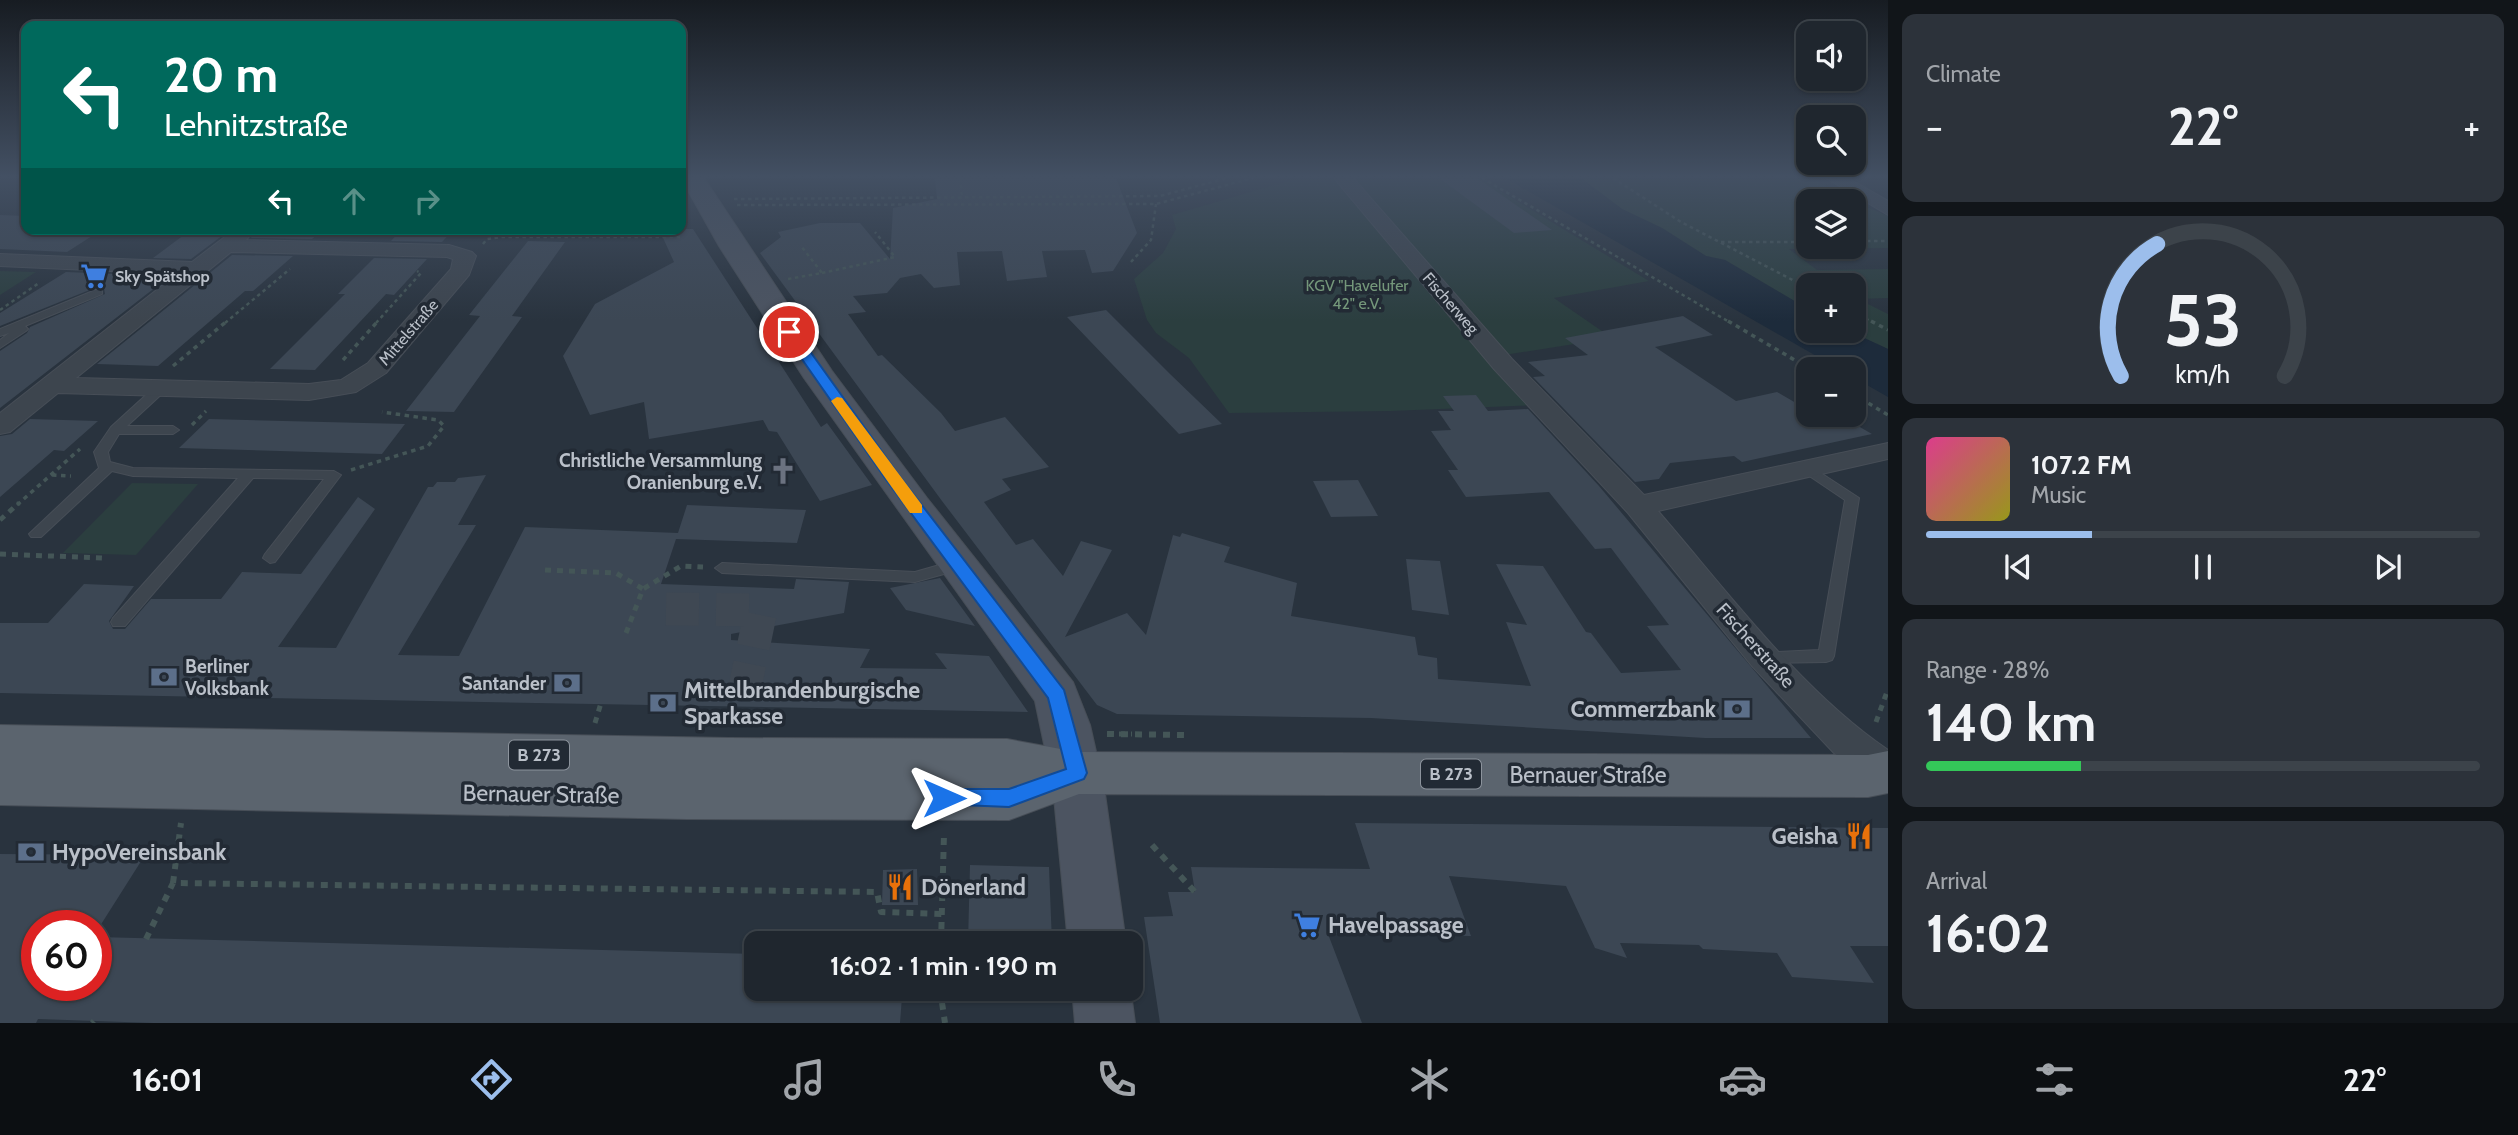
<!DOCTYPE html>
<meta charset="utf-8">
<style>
:root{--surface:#1f262e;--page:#2c323a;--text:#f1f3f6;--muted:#a1a5aa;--line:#3c434a;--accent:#9cbeec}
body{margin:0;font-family:Cabin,sans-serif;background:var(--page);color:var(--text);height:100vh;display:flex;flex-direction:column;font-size:26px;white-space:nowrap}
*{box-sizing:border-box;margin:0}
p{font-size:23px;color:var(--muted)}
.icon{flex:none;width:38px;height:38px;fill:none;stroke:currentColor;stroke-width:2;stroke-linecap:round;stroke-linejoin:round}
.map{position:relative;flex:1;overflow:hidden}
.side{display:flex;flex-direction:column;gap:14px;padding:14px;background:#111519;width:630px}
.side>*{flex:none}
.guide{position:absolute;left:21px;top:21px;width:665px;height:214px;border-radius:14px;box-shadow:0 2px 5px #0004,0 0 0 2px var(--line);background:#00695c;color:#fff;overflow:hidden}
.buttons{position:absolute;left:1796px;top:21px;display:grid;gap:14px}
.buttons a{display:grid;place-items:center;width:70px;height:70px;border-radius:14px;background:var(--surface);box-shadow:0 2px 5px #0004,0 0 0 2px var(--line);font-size:35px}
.speed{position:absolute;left:21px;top:910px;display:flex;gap:14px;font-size:35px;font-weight:700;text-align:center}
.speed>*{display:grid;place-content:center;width:91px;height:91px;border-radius:50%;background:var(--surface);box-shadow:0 2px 5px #0004,0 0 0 2px var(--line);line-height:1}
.speed .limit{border:10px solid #d22;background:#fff;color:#111}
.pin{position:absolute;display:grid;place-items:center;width:60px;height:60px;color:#fff;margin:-30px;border:4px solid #fff;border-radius:50%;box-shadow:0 2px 7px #0007}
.me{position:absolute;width:77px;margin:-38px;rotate:90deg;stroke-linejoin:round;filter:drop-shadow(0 0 5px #0008)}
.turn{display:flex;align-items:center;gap:24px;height:147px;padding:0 28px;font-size:32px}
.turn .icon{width:91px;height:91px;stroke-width:2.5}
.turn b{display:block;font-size:49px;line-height:60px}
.lanes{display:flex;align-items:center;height:66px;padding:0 28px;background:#0003;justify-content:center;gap:35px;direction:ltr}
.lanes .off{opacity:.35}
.big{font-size:52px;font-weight:700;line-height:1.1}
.side .tile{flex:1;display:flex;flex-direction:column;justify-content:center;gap:10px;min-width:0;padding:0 24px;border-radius:14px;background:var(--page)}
.side .dial{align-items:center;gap:0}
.dial svg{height:182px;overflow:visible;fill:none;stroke:var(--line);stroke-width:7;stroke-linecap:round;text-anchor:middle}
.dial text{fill:var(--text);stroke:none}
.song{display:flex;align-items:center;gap:21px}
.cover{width:84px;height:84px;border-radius:10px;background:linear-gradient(135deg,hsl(330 70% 55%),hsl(60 70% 35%))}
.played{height:7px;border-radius:4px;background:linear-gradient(90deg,var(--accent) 30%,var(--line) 30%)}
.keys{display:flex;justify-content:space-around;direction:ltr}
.heat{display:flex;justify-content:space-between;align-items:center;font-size:38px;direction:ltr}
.charge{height:10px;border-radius:5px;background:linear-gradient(90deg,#34c759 28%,var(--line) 0)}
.trip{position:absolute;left:744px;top:931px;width:399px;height:70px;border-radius:14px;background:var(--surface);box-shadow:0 2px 5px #0004,0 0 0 2px var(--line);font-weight:700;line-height:70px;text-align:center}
.tabs{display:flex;height:112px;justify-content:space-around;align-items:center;background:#0c0f12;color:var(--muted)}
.tabs .icon{width:49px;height:49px}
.tabs .current{color:var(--accent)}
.tabs b{font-size:32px;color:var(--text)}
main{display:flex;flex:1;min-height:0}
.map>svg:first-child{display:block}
.green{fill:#2b3e3f;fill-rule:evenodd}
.water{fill:#1d2b3b}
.building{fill:#3c4754}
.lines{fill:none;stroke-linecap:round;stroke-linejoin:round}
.minor-tunnel{stroke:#3f4853;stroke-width:33;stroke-dasharray:33 17;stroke-linecap:butt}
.service-casing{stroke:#474e57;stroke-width:2}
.minor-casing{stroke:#474e57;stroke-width:2}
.secondary-casing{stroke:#474e57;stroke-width:2}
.primary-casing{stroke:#474e57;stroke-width:2}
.path-far3{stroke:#445657;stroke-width:2.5;stroke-dasharray:3.5 3.5;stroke-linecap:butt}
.path-far2{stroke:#445657;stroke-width:3.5;stroke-dasharray:4.5 4.5;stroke-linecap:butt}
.path-far1{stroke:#445657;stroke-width:5;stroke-dasharray:6 6;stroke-linecap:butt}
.path{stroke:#445657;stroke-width:6;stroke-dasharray:7 7;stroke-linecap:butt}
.service{fill:#3d454e;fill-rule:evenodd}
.minor{fill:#3d454e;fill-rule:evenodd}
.secondary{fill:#4c5461;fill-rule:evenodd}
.primary{fill:#5b646e;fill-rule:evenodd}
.route{fill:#1a73e8;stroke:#114b97;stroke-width:2}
.slow{fill:#f59e0b}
.labels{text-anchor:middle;stroke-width:7;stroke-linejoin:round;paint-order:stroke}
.far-poi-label{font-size:16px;font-weight:bold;fill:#bac0c9;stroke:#222a34;text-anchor:start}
.far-park-label{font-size:16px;fill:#74977a;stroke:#222a34}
.far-street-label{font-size:16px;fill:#bac0c9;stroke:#222a34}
.shield{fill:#222a34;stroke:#8c939c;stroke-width:2}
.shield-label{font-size:18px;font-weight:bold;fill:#bac0c9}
.poi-label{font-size:19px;font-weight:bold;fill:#bac0c9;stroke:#222a34;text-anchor:end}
.street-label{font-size:19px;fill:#bac0c9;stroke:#222a34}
.near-poi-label{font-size:23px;font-weight:bold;fill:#bac0c9;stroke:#222a34;text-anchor:start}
.near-street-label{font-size:23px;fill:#bac0c9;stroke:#222a34}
</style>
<main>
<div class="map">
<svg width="1888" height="1023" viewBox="0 0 1888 1023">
<rect width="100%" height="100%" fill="#29333e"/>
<g class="green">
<polygon points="1299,178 1479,178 1649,281 1554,298 1612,338 1492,357 1536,405 1391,411 1229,413 1189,358 1156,333 1147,320 1134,279 1163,253 1176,229 1172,215"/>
<path d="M1581,178H1812L1841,196L1888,216V248L1789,249L1817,270L1888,269V298L1858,299L1888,314V349L1849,331H1853V285H1808V309L1725,260L1706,256L1662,228L1622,209ZM1808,201H1853V247H1808Z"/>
<polygon points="0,271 36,272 0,295"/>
<polygon points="132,483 198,484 136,555 63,553"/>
</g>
<polygon class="water" points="1505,178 1581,178 1622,209 1662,228 1706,256 1725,260 1808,309 1808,331 1849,331 1888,349 1888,397 1853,377 1853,369 1839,369"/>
<g class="building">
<polygon points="935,178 1116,178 1137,233 1113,271 1092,273 1085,250 1042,251 1047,277 1007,281 1002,251 957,252 960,285 934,288 921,274 900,278 887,293 853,296 866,312 848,314 878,356 882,355 941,413 955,431 1005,417 1049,467 1002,479 1011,490 984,502 1016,545 1033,539 1063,576 1081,541 1112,550 1065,637 1127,613 1146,635 1173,535 1180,537 1182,533 1230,547 1224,562 1297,583 1291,616 1415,637 1418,655 1437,658 1438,679 1531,686 1506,622 1527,625 1496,564 1543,566 1586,632 1591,633 1621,673 1681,670 1647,626 1669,625 1611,548 1595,549 1549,492 1466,497 1448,470 1458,470 1431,431 1451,430 1438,411 1454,411 1443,396 1476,395 1488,411 1528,409 1599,486 1811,738 1705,738 1371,718 1117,714 1097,705 942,501 760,253 781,237 778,232 820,223 860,223 890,259 893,208 937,199"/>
<polygon points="1439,178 1477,178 1552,230 1514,233"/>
<polygon points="0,215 26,216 26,229 103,229 67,252 0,249"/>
<polygon points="192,229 231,229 191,259 153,258"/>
<polygon points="251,229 324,229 312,239 251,238 254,234"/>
<polygon points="402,229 454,229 442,242 391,241"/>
<polygon points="659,229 693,229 821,427 827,423 872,485 820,501 777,432 769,431 763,420 649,439 644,402 590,415 563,356 595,304 674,262"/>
<polygon points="528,241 565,242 512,316 522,317 454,412 406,411 480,316 469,315"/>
<polygon points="232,255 293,256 253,291 245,291 158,366 97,364"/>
<polygon points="374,258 427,259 394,295 386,294 315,370 270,369 345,294 338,294"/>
<polygon points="66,272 114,274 117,280 133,275 170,276 0,408 0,351 27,333 30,327 105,294 104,288 97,287 0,326 0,313"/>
<polygon points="1106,310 1170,374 1222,424 1179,434 1067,317"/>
<polygon points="1683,316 1713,335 1655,347 1736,401 1777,392 1808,410 1808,415 1839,415 1872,434 1742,462 1734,456 1670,463 1659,479 1635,482 1533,377 1545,376 1528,362 1588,355 1565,338"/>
<polygon points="30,419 98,421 64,451 54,450 0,497 0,436 12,434"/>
<polygon points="209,419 405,424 382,454 179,448"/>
<polygon points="486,475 458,525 476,525 398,655 459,656 525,527 678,533 687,505 806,510 797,543 676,539 661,584 794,589 796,579 849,582 844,613 731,634 731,640 870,649 860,668 947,669 935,653 989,656 1028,712 0,693 0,623 48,623 84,584 134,586 109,621 113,629 125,629 151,599 221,599 242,572 301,574 358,497 375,509 278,647 336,648 428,487 433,487 437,482 455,482 458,478"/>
<polygon points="1358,480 1378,516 1331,517 1313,481"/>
<polygon points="1406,559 1440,561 1449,615 1412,610"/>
<polygon points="940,578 975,626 906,610 890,588"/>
<polygon points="1355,823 1888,828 1888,946 1850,946 1874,983 1792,977 1777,953 1703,949 1699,945 1620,943 1627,958 1595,948 1566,886 1449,876 1471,936 1328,934 1362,1023 1160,1023 1144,917 1173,916 1168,892 1195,892 1191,867 1370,869"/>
<polygon points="0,854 145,855 100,926 37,926 37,985 96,985 96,937 756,954 756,989 894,989 894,998 902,997 900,1023 153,1023 38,1019 36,1023 0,1023"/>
<polygon points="970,865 1049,867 1052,943 968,943"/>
<polygon points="917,869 918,905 882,905 883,870"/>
</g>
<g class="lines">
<polyline class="minor-tunnel" points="666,609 761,610 741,706"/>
<defs>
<g id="service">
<polygon points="133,264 137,265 137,269 125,277 117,277 117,273"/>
<polygon points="98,289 102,290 102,294 25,326 28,329 26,331 0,348 0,340 9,333 0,336 0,329"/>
<polygon points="161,384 165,385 167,388 165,391 127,426 173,426 179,430 173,434 119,434 108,452 110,462 133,468 334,471 341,475 275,562 270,563 263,558 265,554 324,479 253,478 125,626 113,626 111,622 113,618 238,478 133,476 112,471 41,537 31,537 29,534 99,468 94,452 111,427 157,385"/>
<polygon points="1807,464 1859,498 1834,656 1832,660 1826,662 1766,663 1760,661 1758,657 1760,653 1819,650 1845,500 1802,471 1800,468"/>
<polygon points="957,560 964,565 962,569 915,582 722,573 715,568 722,563 915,572"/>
</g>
<g id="minor">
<path d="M1334,178H1353L1512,359L1644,495L1888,443V459L1658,511C1728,592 1800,690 1888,750V787L1874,782L1834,753L1752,666L1628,513L1494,369Z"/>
<polygon points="1826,178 1848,178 1888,201 1888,215"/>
<path d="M247,229L251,234L246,240L449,245L472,252L476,256L469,275L386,373L356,392L309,400L58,393L10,432L0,434V413L177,274L0,266V254L192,262L234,230ZM231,252L447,257L453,259L451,269L368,363L341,380L309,384L76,378Z"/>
</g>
<g id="secondary">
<polygon points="681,178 704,178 832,371 927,498 1073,682 1090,725 1104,787 1126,943 1068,943 1053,787 1035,701 804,378 719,246"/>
<polygon points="1130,986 1135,1023 1075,1023 1072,989 1130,989"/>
</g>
<polygon id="primary" points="0,725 729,738 1007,739 1077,752 1868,755 1888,751 1888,793 1868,797 1079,794 1009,820 686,819 0,805"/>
</defs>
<use href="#service" class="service-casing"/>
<use href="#minor" class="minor-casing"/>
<use href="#secondary" class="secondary-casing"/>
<use href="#primary" class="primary-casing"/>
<g class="path-far3">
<polyline points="960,178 962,197"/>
<polyline points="1482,178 1731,323"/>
<polyline points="1613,178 1681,222 1808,288"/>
<polyline points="734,199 1160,196 1227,178"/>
<polyline points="737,205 1156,204 1253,178"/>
<polyline points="1853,241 1888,241"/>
<polyline points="1721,242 1808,242"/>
<polyline points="483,244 487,239 502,237 683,237"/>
<polyline points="1131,262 1151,240 1156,204"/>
<polyline points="822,273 895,257 875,232"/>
<polyline points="788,279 822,273 801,246"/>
<polyline points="0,310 39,283"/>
<polyline points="1853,312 1874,323"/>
<polyline points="225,323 290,269"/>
<polyline points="376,323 421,273 417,271"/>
</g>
<g class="path-far2">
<polyline points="1728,321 1810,369"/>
<polyline points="1871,321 1888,330"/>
<polyline points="343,360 378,321"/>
<polyline points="173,366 227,321"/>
<polyline points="1853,394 1888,415"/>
<polyline points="192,425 206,411"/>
<polyline points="351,470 428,446 444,426 438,420 382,412"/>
<polyline points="52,475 71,476"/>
<polyline points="17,505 80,449"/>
</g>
<g class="path-far1">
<polyline points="0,520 19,503"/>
<polyline points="0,554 102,558"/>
<polyline points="545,570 616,573 643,589"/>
<polyline points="626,633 643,589 681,566 703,567"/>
<polyline points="1876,722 1888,689"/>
<polyline points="595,723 601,703"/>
<polyline points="1107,734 1132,734"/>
</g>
<g class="path">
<polyline points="1107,734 1186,735"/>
<polyline points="1152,845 1195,892"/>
<polyline points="173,883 181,823"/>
<polyline points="146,939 173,883 877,892 881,912 942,914"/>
<polyline points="941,943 944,834"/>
<polyline points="940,989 945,1023"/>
<polyline points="92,1023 94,1021"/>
</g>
<use href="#service" class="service"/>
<use href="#minor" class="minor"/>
<use href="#secondary" class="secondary"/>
<use href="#primary" class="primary"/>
</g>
<linearGradient id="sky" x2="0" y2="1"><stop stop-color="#171c22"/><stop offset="0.55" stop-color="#435063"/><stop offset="1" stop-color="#435063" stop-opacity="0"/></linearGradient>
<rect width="1888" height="321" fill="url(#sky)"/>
<polygon class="route" points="789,328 794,329 898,474 1064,690 1087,773 1084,779 1009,807 937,804 934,798 937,792 944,789 1009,789 1066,769 1048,698 887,481 783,332"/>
<polygon class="slow" points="837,397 842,398 922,505 922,513 910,513 831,401"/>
<defs>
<symbol id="supermarket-bare" viewBox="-9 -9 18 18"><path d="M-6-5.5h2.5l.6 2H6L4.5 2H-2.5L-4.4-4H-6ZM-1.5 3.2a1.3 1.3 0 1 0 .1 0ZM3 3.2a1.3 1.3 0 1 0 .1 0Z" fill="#3f7fe0" stroke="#222a34" stroke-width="2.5" paint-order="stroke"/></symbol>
<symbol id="church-bare" viewBox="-9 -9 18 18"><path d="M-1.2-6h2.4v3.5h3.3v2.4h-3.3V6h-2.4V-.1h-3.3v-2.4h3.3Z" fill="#6b7280" stroke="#222a34" stroke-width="2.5" paint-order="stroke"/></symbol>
<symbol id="bank-bare" viewBox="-9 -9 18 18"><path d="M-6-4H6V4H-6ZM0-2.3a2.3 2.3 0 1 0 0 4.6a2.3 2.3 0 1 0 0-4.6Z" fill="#5c6f8a" stroke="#222a34" stroke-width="2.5" paint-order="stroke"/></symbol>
<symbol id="restaurant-bare" viewBox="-9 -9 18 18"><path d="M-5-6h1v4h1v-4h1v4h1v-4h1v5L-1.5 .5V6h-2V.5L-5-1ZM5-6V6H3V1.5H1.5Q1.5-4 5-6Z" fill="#e8710a" stroke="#222a34" stroke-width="2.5" paint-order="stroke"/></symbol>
</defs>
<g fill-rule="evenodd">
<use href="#supermarket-bare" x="75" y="257" width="38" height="38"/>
<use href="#church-bare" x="764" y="452" width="38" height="38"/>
<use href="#bank-bare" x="145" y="658" width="38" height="38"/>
<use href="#bank-bare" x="548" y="664" width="38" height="38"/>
<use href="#bank-bare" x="644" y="684" width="38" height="38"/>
<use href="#bank-bare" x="1718" y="690" width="38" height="38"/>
<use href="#restaurant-bare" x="1840" y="817" width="38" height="38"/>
<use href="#bank-bare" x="12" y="833" width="38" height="38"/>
<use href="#restaurant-bare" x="881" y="868" width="38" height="38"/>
<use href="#supermarket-bare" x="1288" y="906" width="38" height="38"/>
</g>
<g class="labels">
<g class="far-poi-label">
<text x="115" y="282">Sky Spätshop</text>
</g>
<g class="far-park-label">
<text x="1357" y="291">KGV "Havelufer<tspan x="1357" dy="18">42" e.V.</tspan></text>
</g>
<g class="far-street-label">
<text transform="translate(1451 303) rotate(49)" y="6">Fischerweg</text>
<text transform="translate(408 332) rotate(-49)" y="6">Mittelstraße</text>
</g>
<g class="shield">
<rect x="509" y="740.5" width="60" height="29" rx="5"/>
<rect x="1421" y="759.5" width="60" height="29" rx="5"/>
</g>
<g class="shield-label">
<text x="539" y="761">B 273</text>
<text x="1451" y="780">B 273</text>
</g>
<g class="poi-label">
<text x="762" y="467">Christliche Versammlung<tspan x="762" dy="22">Oranienburg e.V.</tspan></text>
<text x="185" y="673" text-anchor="start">Berliner<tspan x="185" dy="22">Volksbank</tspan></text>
<text x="546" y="690">Santander</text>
</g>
<g class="street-label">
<text transform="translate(1756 645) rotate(48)" y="7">Fischerstraße</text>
</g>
<g class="near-poi-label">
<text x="684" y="698">Mittelbrandenburgische<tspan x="684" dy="26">Sparkasse</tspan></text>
<text x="1716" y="717" text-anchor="end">Commerzbank</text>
<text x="1838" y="844" text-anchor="end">Geisha</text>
<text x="52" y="860">HypoVereinsbank</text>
<text x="921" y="895">Dönerland</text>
<text x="1328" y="933">Havelpassage</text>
</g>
<g class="near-street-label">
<text x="1588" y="783">Bernauer Straße</text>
<text transform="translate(541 794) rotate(1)" y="8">Bernauer Straße</text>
</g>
</g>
</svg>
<div class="buttons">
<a><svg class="icon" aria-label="sound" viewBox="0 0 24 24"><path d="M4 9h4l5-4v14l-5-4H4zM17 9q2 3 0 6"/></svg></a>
<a><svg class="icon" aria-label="search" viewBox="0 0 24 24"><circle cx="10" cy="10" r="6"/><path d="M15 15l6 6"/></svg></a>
<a><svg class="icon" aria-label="layers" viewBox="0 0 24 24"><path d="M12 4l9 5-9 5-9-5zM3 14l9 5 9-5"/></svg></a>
<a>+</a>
<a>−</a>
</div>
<div class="speed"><div class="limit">60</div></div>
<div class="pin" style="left:789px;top:332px;background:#d93025"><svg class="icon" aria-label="arrive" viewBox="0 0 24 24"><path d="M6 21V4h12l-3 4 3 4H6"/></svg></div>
<svg class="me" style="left:944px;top:798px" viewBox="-20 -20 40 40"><path d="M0-17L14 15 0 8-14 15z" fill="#1a73e8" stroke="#fff" stroke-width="4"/></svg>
<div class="trip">16:02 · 1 min · 190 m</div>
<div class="guide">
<div class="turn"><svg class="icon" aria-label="left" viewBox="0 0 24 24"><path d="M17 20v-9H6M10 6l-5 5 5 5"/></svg><div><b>20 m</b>Lehnitzstraße</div></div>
<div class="lanes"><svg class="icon" aria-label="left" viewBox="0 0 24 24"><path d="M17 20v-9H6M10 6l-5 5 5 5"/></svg><svg class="icon off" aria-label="ahead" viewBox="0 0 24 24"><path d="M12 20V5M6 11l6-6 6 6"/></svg><svg class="icon off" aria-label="right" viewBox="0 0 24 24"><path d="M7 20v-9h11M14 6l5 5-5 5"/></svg></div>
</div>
</div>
<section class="side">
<div class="tile"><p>Climate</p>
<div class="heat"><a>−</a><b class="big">22°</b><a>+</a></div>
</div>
<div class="tile dial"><svg viewBox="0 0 100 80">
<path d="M14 69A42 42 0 1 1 86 69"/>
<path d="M14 69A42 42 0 0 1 30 11" stroke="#9cbeec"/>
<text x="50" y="56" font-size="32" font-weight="700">53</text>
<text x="50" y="72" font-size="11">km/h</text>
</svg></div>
<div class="tile">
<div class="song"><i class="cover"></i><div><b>107.2 FM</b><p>Music</p></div></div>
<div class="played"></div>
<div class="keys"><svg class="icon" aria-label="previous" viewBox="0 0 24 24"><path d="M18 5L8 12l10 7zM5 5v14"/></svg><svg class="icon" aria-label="pause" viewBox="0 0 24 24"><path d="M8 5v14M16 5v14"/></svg><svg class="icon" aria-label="next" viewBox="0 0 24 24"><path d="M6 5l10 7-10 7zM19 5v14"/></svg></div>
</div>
<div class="tile"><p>Range · 28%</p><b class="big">140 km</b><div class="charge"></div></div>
<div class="tile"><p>Arrival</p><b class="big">16:02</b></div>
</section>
</main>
<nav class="tabs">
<b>16:01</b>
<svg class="icon current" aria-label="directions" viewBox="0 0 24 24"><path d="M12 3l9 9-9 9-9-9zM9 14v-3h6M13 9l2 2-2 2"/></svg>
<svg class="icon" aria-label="music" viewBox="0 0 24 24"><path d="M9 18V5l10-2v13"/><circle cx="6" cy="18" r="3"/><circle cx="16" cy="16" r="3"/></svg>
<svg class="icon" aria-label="phone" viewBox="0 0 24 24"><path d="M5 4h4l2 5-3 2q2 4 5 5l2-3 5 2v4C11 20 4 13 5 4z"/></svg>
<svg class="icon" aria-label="climate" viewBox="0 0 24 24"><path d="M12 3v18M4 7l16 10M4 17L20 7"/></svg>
<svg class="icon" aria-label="car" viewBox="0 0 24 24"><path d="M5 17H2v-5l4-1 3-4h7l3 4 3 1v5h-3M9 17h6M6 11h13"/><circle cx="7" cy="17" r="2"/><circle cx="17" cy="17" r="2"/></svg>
<svg class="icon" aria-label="filters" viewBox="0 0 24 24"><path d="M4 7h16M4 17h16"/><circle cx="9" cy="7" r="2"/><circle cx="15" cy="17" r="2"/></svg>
<b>22°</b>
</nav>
